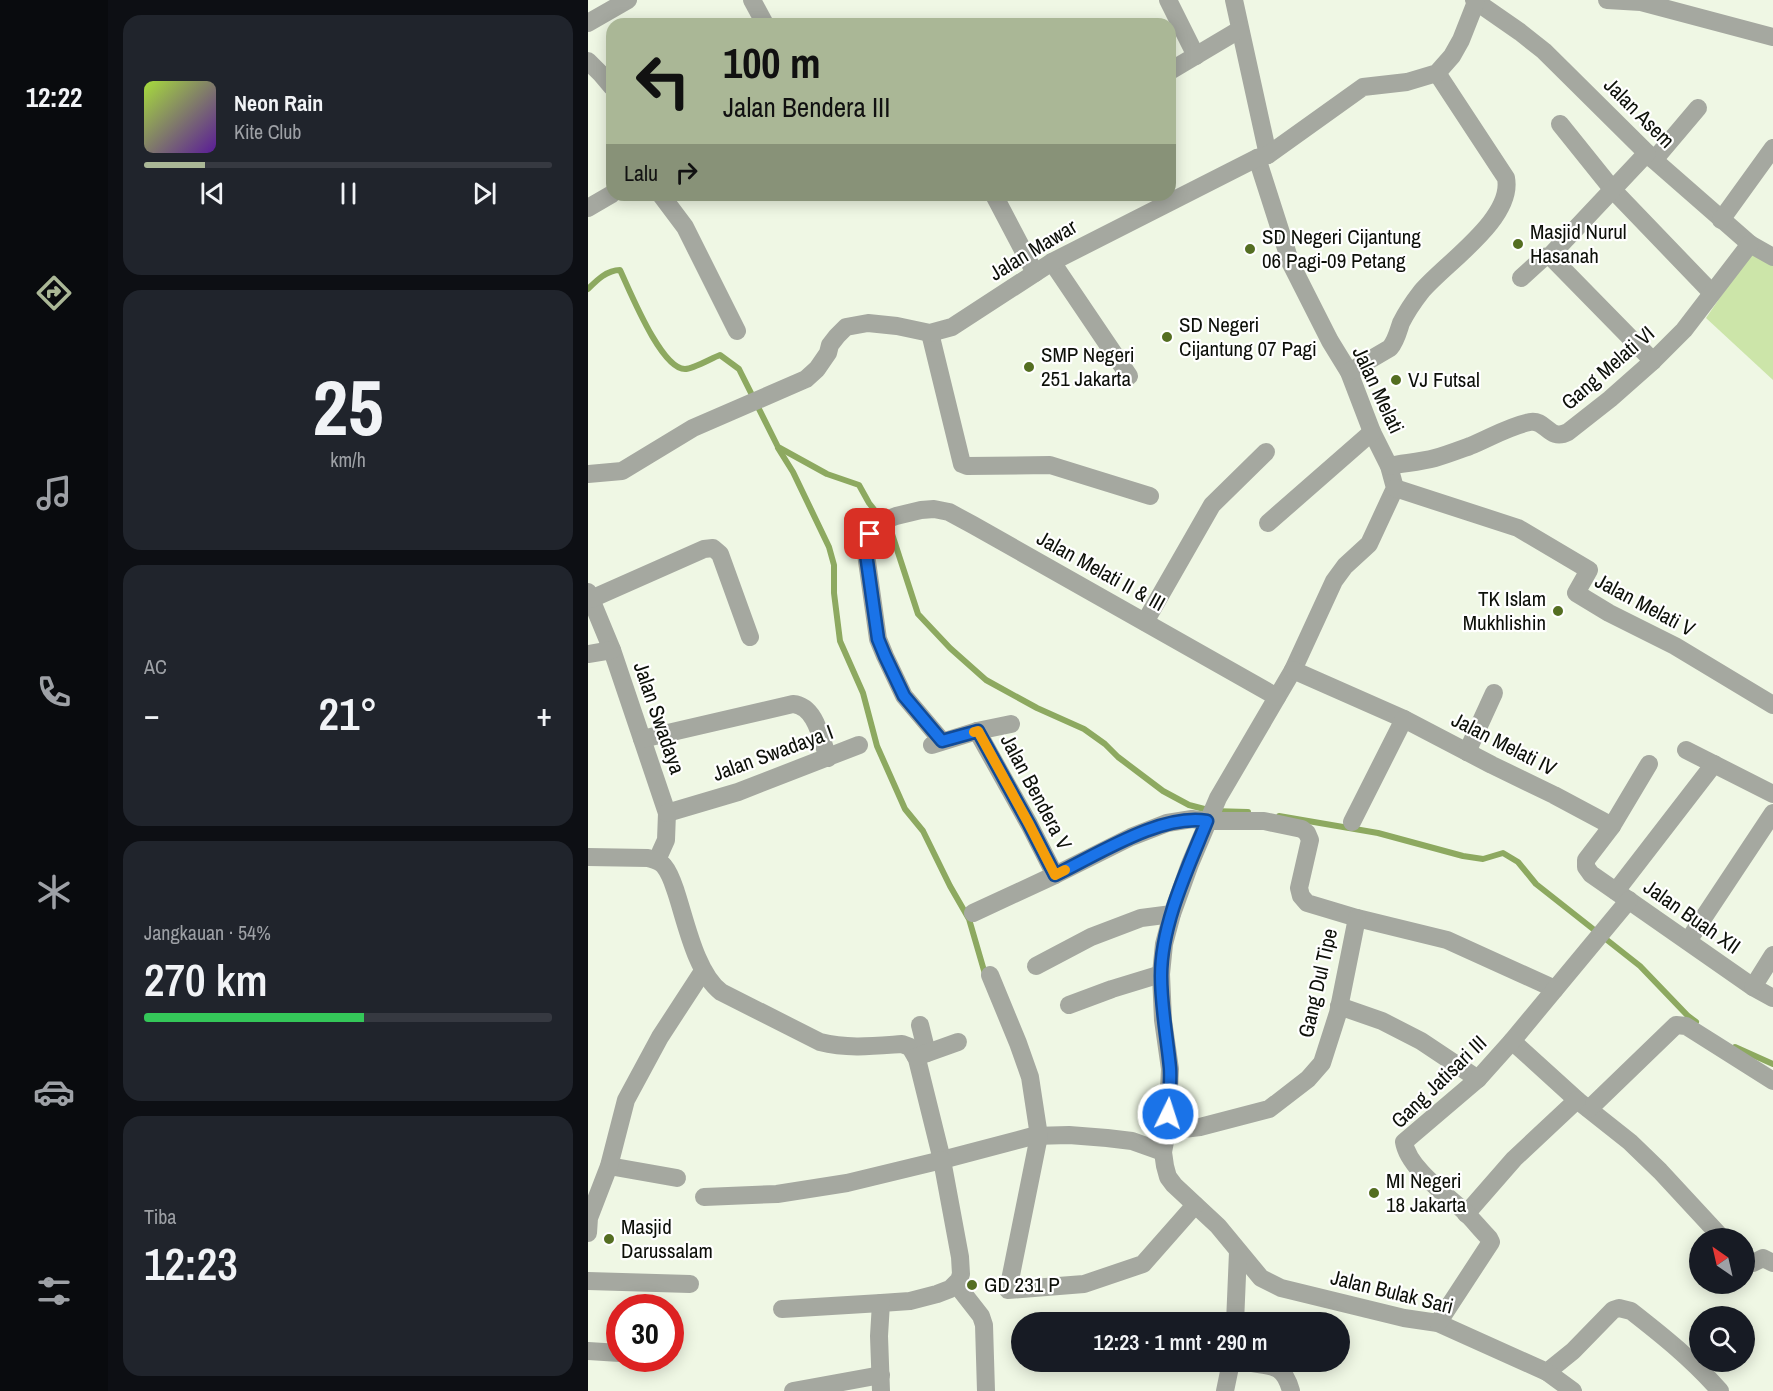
<!DOCTYPE html>
<html lang="id">
<meta charset="utf-8">
<style>
:root{--surface:#171b24;--page:#20242c;--text:#f1f3f6;--muted:#9ea1a6;--line:#363941;--accent:#aab796}
body{margin:0;font-family:"Archivo Narrow",sans-serif;background:var(--page);color:var(--text);height:100vh;display:flex;flex-direction:column;font-size:22px;white-space:nowrap}
*{box-sizing:border-box;margin:0}
p{font-size:20px;color:var(--muted)}
.icon{flex:none;width:33px;height:33px;fill:none;stroke:currentColor;stroke-width:2;stroke-linecap:round;stroke-linejoin:round}
.map{position:relative;flex:1;overflow:hidden}
.side{display:flex;flex-direction:column;gap:15px;padding:15px;background:#0d0f14;width:480px}
.side>*{flex:none}
.banner{position:absolute;left:18px;top:18px;width:570px;height:183px;border-radius:18px;box-shadow:0 3px 15px #0003;background:#aab796;color:#111;overflow:hidden}
.needle{width:39px;rotate:326deg}
.controls{position:absolute;left:1101px;top:1228px;display:grid;gap:12px}
.controls a{display:grid;place-items:center;width:66px;height:66px;border-radius:50%;background:var(--surface);box-shadow:0 3px 15px #0003;font-size:30px}
.speed{position:absolute;left:18px;top:1294px;display:flex;gap:12px;font-size:30px;font-weight:700;text-align:center}
.speed>*{display:grid;place-content:center;width:78px;height:78px;border-radius:50%;background:var(--surface);box-shadow:0 3px 15px #0003;line-height:1}
.speed .limit{border:9px solid #d22;background:#fff;color:#111}
.pin{position:absolute;display:grid;place-items:center;width:51px;height:51px;color:#fff;margin:-26px;border-radius:12px;box-shadow:0 3px 9px #0006}
.me{position:absolute;width:66px;margin:-33px;rotate:4deg;stroke-linejoin:round;filter:drop-shadow(0 0 4px #0008)}
.turn{display:flex;align-items:center;gap:21px;height:126px;padding:0 18px;font-size:27px}
.turn .icon{width:78px;height:78px;stroke-width:2.5}
.turn b{display:block;font-size:42px;line-height:51px}
.then{display:flex;align-items:center;height:57px;padding:0 18px;background:#0003;gap:12px;font-size:22px}
.big{font-size:45px;font-weight:600;line-height:1.1}
.side .card{flex:1;display:flex;flex-direction:column;justify-content:center;gap:9px;min-width:0;padding:0 21px;border-radius:18px;background:var(--page)}
.side .dial{align-items:center;gap:0}
.dial b{font-size:78px;line-height:1}
.song{display:flex;align-items:center;gap:18px}
.cover{width:72px;height:72px;border-radius:9px;background:linear-gradient(135deg,hsl(80 70% 55%),hsl(270 70% 35%))}
.played{height:6px;border-radius:3px;background:linear-gradient(90deg,var(--accent) 15%,var(--line) 15%)}
.keys{display:flex;justify-content:space-around;direction:ltr}
.heat{display:flex;justify-content:space-between;align-items:center;font-size:33px;direction:ltr}
.charge{height:9px;border-radius:4px;background:linear-gradient(90deg,#34c759 54%,var(--line) 0)}
.trip{position:absolute;left:423px;top:1312px;width:339px;height:60px;border-radius:30px;background:var(--surface);box-shadow:0 3px 15px #0003;font-weight:600;line-height:60px;text-align:center}
main{display:flex;flex:1;min-height:0}
.tabs{display:flex;flex-direction:column;width:108px;justify-content:space-around;align-items:center;background:#090b0e;color:var(--muted)}
.tabs .icon{width:42px;height:42px}
.tabs .current{color:var(--accent)}
.tabs b{font-size:27px;color:var(--text)}
.map>svg:first-child{display:block}
.green{fill:#cce5a9}
.lines{fill:none;stroke-linecap:round;stroke-linejoin:round}
.stream{stroke:#8da960;stroke-width:6}
.minor{stroke:#a5a8a0;stroke-width:18}
.route-casing{stroke:#114b97;stroke-width:15}
.route{stroke:#1a73e8;stroke-width:10}
.slow{stroke:#f59e0b;stroke-width:10}
.poi-dot{fill:#546e21;stroke:#fff;stroke-width:2}
.labels{text-anchor:middle;stroke-width:4.5;stroke-linejoin:round;paint-order:stroke}
.street-label{font-size:21px;fill:#0d1009;stroke:#fff}
.poi-label{font-size:21px;fill:#0d1009;stroke:#fff;text-anchor:start}
</style>
<main>
<nav class="tabs">
<b>12:22</b>
<svg class="icon current" aria-label="directions" viewBox="0 0 24 24"><path d="M12 3l9 9-9 9-9-9zM9 14v-3h6M13 9l2 2-2 2"/></svg>
<svg class="icon" aria-label="music" viewBox="0 0 24 24"><path d="M9 18V5l10-2v13"/><circle cx="6" cy="18" r="3"/><circle cx="16" cy="16" r="3"/></svg>
<svg class="icon" aria-label="phone" viewBox="0 0 24 24"><path d="M5 4h4l2 5-3 2q2 4 5 5l2-3 5 2v4C11 20 4 13 5 4z"/></svg>
<svg class="icon" aria-label="climate" viewBox="0 0 24 24"><path d="M12 3v18M4 7l16 10M4 17L20 7"/></svg>
<svg class="icon" aria-label="car" viewBox="0 0 24 24"><path d="M5 17H2v-5l4-1 3-4h7l3 4 3 1v5h-3M9 17h6M6 11h13"/><circle cx="7" cy="17" r="2"/><circle cx="17" cy="17" r="2"/></svg>
<svg class="icon" aria-label="filters" viewBox="0 0 24 24"><path d="M4 7h16M4 17h16"/><circle cx="9" cy="7" r="2"/><circle cx="15" cy="17" r="2"/></svg>
</nav>
<section class="side">
<div class="card">
<div class="song"><i class="cover"></i><div><b>Neon Rain</b><p>Kite Club</p></div></div>
<div class="played"></div>
<div class="keys"><svg class="icon" aria-label="previous" viewBox="0 0 24 24"><path d="M18 5L8 12l10 7zM5 5v14"/></svg><svg class="icon" aria-label="pause" viewBox="0 0 24 24"><path d="M8 5v14M16 5v14"/></svg><svg class="icon" aria-label="next" viewBox="0 0 24 24"><path d="M6 5l10 7-10 7zM19 5v14"/></svg></div>
</div>
<div class="card dial"><b>25</b><p>km/h</p></div>
<div class="card"><p>AC</p>
<div class="heat"><a>−</a><b class="big">21°</b><a>+</a></div>
</div>
<div class="card"><p>Jangkauan · 54%</p><b class="big">270 km</b><div class="charge"></div></div>
<div class="card"><p>Tiba</p><b class="big">12:23</b></div>
</section>
<div class="map">
<svg width="1185" height="1391" viewBox="0 0 1185 1391">
<rect width="100%" height="100%" fill="#eff7e4"/>
<polygon class="green" points="1164,251 1185,261 1185,380 1118,318"/>
<g class="lines">
<g class="stream">
<path d="M0,289C9,280 19,270 32,270C42,291 73,369 97,369C105,369 124,358 132,355L151,369L190,447L239,474L271,485L281,503L303,531L330,614L362,648L398,680L449,708L496,729L517,744L530,757L575,791L601,805L624,811L660,812"/>
<polyline points="190,448 205,472 241,547 246,565 246,593 252,641 275,693 289,746 317,809 335,831 362,886 381,919 397,974"/>
<polyline points="691,816 790,833 875,856 895,859 915,853 930,862 948,884 1052,966 1100,1016 1108,1022"/>
<polyline points="1147,1047 1185,1064"/>
</g>
<g class="minor">
<polyline points="164,0 177,24"/>
<polyline points="580,0 608,56"/>
<polyline points="646,0 680,155"/>
<polyline points="886,0 932,32 956,51 1066,160 1162,244 1185,257"/>
<polyline points="1019,0 1053,2 1185,37"/>
<polyline points="0,23 40,0"/>
<polyline points="0,61 13,74 24,87"/>
<polyline points="582,71 651,30"/>
<polyline points="972,124 1025,190 1124,293"/>
<path d="M669,158L703,264L742,341L761,372L784,432L801,466L807,488L781,544L757,566L746,581L705,670L630,798L602,864L584,914L576,944L573,974L575,1020L582,1069L579,1131L575,1152L577,1166L580,1177L586,1185L630,1226L673,1278L693,1288L816,1318L850,1323L959,1372L985,1351L1025,1310L1031,1308L1043,1311C1075,1336 1105,1360 1132,1391"/>
<polyline points="1066,160 1110,108"/>
<polyline points="73,195 97,227 149,331"/>
<polyline points="406,195 447,273"/>
<polyline points="0,208 24,194"/>
<polyline points="1133,220 1185,148"/>
<polyline points="962,256 1065,361"/>
<polyline points="464,262 541,376"/>
<polyline points="933,278 956,257 962,256 1059,153"/>
<polyline points="342,333 374,464 379,466 462,465 562,496"/>
<path d="M761,372L802,348C808,341 810,332 813,323C818,313 826,301 833,292C856,264 926,219 918,178L849,73"/>
<path d="M801,466C816,463 832,462 847,458C858,455 871,450 882,446C902,438 921,426 942,422C958,419 961,442 980,432L1022,399L1065,361L1096,330L1162,244"/>
<polyline points="0,474 34,471 105,428 218,379 229,369 240,353 242,345 249,336 258,327 280,323 309,326 342,333 364,327 464,262 669,158 680,155 775,87 819,82 849,73 864,56 873,40 888,2"/>
<polyline points="807,488 930,528 1001,570 988,593 1021,613 1087,646 1185,705"/>
<polyline points="680,523 784,432"/>
<polyline points="0,592 24,650 79,813 78,840 69,860"/>
<polyline points="3,599 116,549 125,548 132,554 162,637"/>
<polyline points="557,622 624,505 678,452"/>
<polyline points="0,654 24,650"/>
<polyline points="705,670 816,719 904,765 966,795 1024,826 998,860 998,867 1003,874 1165,987 1185,998"/>
<polyline points="389,731 441,824 467,875"/>
<path d="M54,739L205,704C228,706 233,739 240,758"/>
<polyline points="354,741 316,696 297,656 290,639 277,547 284,531 288,524 308,516 333,510 346,509 361,512 385,525 689,697"/>
<polyline points="344,745 389,731 423,724"/>
<polyline points="1098,750 1185,794"/>
<polyline points="879,752 906,693"/>
<polyline points="79,813 150,792 271,745"/>
<polyline points="764,822 816,719"/>
<polyline points="1024,826 1061,764"/>
<path d="M0,857L60,858C66,860 72,861 76,866C82,873 85,883 88,892C98,922 108,973 133,992L232,1042C260,1049 286,1046 314,1044L322,1047L329,1059L354,1160L445,1136L481,1135L519,1138L544,1141L575,1152"/>
<polyline points="1028,891 1126,764"/>
<polyline points="385,913 467,875 543,837 579,823 604,819 619,821 676,821 714,829 719,833 722,840 711,888 713,896 719,903 769,918 859,940 967,989"/>
<polyline points="1100,941 1185,813"/>
<polyline points="448,966 503,937 553,918 584,914"/>
<polyline points="402,975 430,1043 442,1077 451,1136 420,1290 496,1284 555,1264 607,1205"/>
<polyline points="1165,987 1185,955"/>
<polyline points="481,1005 524,989 573,974"/>
<polyline points="751,1006 794,1021 833,1041 890,1079"/>
<polyline points="332,1025 339,1053"/>
<polyline points="924,1041 989,1100 1042,1142 1072,1171 1135,1239"/>
<polyline points="328,1057 370,1042"/>
<polyline points="1001,1109 1088,1025 1098,1026 1185,1081"/>
<polyline points="579,1131 612,1127 681,1109 720,1079 734,1063 750,1013 769,918"/>
<polyline points="21,1166 89,1178"/>
<polyline points="116,1197 189,1194 259,1183 354,1160 372,1257 373,1274 371,1280 362,1289 349,1294 322,1301 293,1303 291,1336 293,1391"/>
<polyline points="878,1214 926,1159 989,1100"/>
<polyline points="0,1233 1,1218 21,1166 38,1100 72,1037 115,971"/>
<polyline points="1156,1262 1165,1263 1175,1258 1185,1263"/>
<polyline points="0,1281 102,1284"/>
<polyline points="368,1284 393,1316 396,1325 398,1391"/>
<polyline points="194,1309 293,1303"/>
<polyline points="647,1323 650,1252"/>
<path d="M850,1323L903,1242L901,1238C893,1230 886,1221 878,1213C859,1195 820,1168 816,1142L890,1079L924,1041L1041,900"/>
<polyline points="0,1351 32,1353"/>
<path d="M657,1362C683,1367 695,1362 703,1391"/>
<polyline points="959,1372 985,1391"/>
<polyline points="205,1391 293,1375"/>
<polyline points="637,1391 643,1362"/>
</g>
</g>
<g class="lines">
<defs>
<path id="route" d="M282,534L277,547L290,639L297,656L316,696L354,741L390,731L441,824L467,875C509,855 573,813 619,821C600,868 573,924 573,976C573,1007 579,1037 582,1068C583,1083 581,1099 580,1114"/>
</defs>
<use href="#route" class="route-casing"/>
<use href="#route" class="route"/>
<polyline class="slow" points="386,732 390,731 441,824 467,875 477,870"/>
</g>
<g class="poi-dot">
<circle cx="930" cy="244" r="6"/>
<circle cx="662" cy="249" r="6"/>
<circle cx="579" cy="337" r="6"/>
<circle cx="441" cy="367" r="6"/>
<circle cx="808" cy="380" r="6"/>
<circle cx="970" cy="611" r="6"/>
<circle cx="786" cy="1193" r="6"/>
<circle cx="21" cy="1239" r="6"/>
<circle cx="384" cy="1285" r="6"/>
</g>
<g class="labels">
<g class="street-label">
<text transform="translate(1051 113) rotate(45)" y="7">Jalan Asem</text>
<text transform="translate(445 250) rotate(-31)" y="7">Jalan Mawar</text>
<text transform="translate(1020 368) rotate(-41)" y="7">Gang Melati VI</text>
<text transform="translate(790 390) rotate(65)" y="7">Jalan Melati</text>
<text transform="translate(513 571) rotate(29)" y="7">Jalan Melati II &amp; III</text>
<text transform="translate(1057 605) rotate(28)" y="7">Jalan Melati V</text>
<text transform="translate(71 718) rotate(71)" y="7">Jalan Swadaya</text>
<text transform="translate(916 744) rotate(27)" y="7">Jalan Melati IV</text>
<text transform="translate(185 753) rotate(-20)" y="7">Jalan Swadaya I</text>
<text transform="translate(448 792) rotate(62)" y="7">Jalan Bendera V</text>
<text transform="translate(1104 917) rotate(35)" y="7">Jalan Buah XII</text>
<text transform="translate(730 983) rotate(-77)" y="7">Gang Dul Tipe</text>
<text transform="translate(851 1082) rotate(-44)" y="7">Gang Jatisari III</text>
<text transform="translate(804 1292) rotate(14)" y="7">Jalan Bulak Sari</text>
</g>
<g class="poi-label">
<text x="942" y="239">Masjid Nurul<tspan x="942" dy="24">Hasanah</tspan></text>
<text x="674" y="244">SD Negeri Cijantung<tspan x="674" dy="24">06 Pagi-09 Petang</tspan></text>
<text x="591" y="332">SD Negeri<tspan x="591" dy="24">Cijantung 07 Pagi</tspan></text>
<text x="453" y="362">SMP Negeri<tspan x="453" dy="24">251 Jakarta</tspan></text>
<text x="820" y="387">VJ Futsal</text>
<text x="958" y="606" text-anchor="end">TK Islam<tspan x="958" dy="24">Mukhlishin</tspan></text>
<text x="798" y="1188">MI Negeri<tspan x="798" dy="24">18 Jakarta</tspan></text>
<text x="33" y="1234">Masjid<tspan x="33" dy="24">Darussalam</tspan></text>
<text x="396" y="1292">GD 231 P</text>
</g>
</g>
</svg>
<div class="controls">
<a><svg class="needle" viewBox="-14 -14 28 28"><path d="M0-13l5 13h-10z" fill="#e53935"/><path d="M0 13l5-13h-10z" fill="#9ea1a6"/></svg></a>
<a><svg class="icon" aria-label="search" viewBox="0 0 24 24"><circle cx="10" cy="10" r="6"/><path d="M15 15l6 6"/></svg></a>
</div>
<div class="speed"><div class="limit">30</div></div>
<div class="pin" style="left:282px;top:534px;background:#d93025"><svg class="icon" aria-label="arrive" viewBox="0 0 24 24"><path d="M6 21V4h12l-3 4 3 4H6"/></svg></div>
<svg class="me" style="left:580px;top:1114px" viewBox="-20 -20 40 40"><circle r="17" fill="#1a73e8" stroke="#fff" stroke-width="3"/><path d="M0-11L8 9 0 5-8 9z" fill="#fff"/></svg>
<div class="trip">12:23 · 1 mnt · 290 m</div>
<div class="banner">
<div class="turn"><svg class="icon" aria-label="left" viewBox="0 0 24 24"><path d="M17 20v-9H6M10 6l-5 5 5 5"/></svg><div><b>100 m</b>Jalan Bendera III</div></div>
<div class="then">Lalu<svg class="icon" aria-label="right" viewBox="0 0 24 24"><path d="M7 20v-9h11M14 6l5 5-5 5"/></svg></div>
</div>
</div>
</main>
